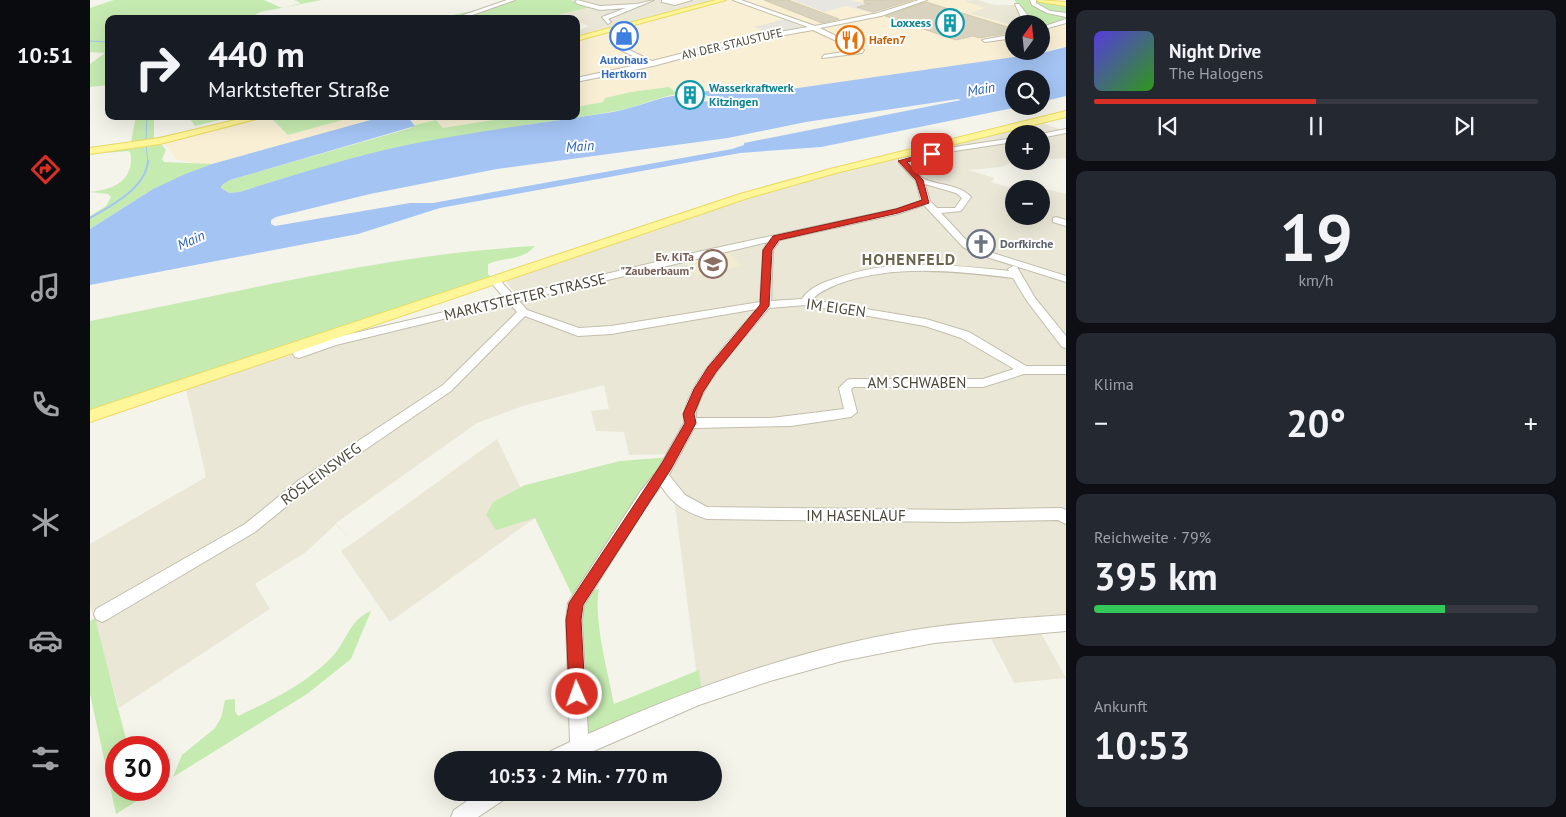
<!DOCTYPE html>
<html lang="de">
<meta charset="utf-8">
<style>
:root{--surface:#171b24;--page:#242831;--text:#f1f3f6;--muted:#9ea1a6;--line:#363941;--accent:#d93025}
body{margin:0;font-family:"PT Sans",sans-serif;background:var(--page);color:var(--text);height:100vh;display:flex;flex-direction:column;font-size:19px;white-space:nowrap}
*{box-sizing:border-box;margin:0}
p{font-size:16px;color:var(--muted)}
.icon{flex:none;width:28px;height:28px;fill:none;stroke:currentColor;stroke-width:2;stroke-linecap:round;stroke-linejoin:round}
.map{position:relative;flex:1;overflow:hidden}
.side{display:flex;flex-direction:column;gap:10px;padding:10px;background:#0d0f14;width:500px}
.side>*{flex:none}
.guide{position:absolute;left:15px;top:15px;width:475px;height:105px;border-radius:10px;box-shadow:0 5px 20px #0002;background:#171b24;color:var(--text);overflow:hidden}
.needle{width:32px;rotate:15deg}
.buttons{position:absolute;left:915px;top:15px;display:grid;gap:10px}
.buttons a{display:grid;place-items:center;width:45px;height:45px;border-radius:50%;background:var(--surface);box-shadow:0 5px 20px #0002;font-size:25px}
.speed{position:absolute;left:15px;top:736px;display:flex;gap:10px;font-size:25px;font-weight:700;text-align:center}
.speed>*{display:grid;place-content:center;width:65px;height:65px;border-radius:50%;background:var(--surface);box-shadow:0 5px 20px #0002;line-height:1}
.speed .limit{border:8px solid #d22;background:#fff;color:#111}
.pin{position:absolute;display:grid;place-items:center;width:42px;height:42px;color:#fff;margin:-21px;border-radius:10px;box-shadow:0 2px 8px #0006}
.me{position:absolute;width:55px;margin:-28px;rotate:358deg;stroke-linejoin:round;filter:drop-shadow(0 0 4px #0008)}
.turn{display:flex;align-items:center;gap:18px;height:105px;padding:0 20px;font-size:22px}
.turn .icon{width:65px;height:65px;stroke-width:2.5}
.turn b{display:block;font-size:35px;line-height:42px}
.big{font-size:38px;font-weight:700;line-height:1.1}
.side .tile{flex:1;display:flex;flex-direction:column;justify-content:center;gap:8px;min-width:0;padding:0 18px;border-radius:10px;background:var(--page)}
.side .dial{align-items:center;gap:0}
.dial b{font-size:65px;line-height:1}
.song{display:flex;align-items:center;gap:15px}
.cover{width:60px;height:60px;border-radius:8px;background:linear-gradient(135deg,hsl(250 70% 55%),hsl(110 70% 35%))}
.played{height:5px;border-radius:2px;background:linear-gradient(90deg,var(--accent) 50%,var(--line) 50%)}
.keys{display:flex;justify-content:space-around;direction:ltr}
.heat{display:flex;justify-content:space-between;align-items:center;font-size:28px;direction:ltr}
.charge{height:8px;border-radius:4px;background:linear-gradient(90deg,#34c759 79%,var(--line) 0)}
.trip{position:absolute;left:344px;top:751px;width:288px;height:50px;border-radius:25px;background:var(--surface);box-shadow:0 5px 20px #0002;font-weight:700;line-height:50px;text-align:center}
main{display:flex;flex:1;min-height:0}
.dock{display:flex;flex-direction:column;width:90px;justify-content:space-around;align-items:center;background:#090b0e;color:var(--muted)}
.dock .icon{width:35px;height:35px}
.dock .selected{color:var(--accent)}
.dock b{font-size:22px;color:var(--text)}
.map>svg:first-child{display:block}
.residential{fill:#eae7d7}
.commercial{fill:#f8efd4}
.industrial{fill:#e8e5de}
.education{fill:#efecd3}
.green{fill:#c6ebb1}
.parking{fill:#e7e6e1}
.water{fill:#a4c4f4;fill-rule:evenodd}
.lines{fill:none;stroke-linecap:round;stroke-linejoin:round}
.stream-far1{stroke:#a4c4f4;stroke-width:1}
.stream{stroke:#a4c4f4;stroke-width:2}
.building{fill:#d8d2be;stroke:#d3ccb1}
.minor-casing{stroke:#c2beab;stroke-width:2}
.major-casing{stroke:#eada63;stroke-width:2}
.minor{fill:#fff;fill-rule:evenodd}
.major{fill:#fff599;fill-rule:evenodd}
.route{fill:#d93025;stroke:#8d1f18}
.labels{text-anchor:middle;stroke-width:4;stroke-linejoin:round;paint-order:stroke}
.far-culture-label{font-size:12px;font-weight:bold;fill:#0d838f;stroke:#fff;text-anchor:end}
.far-food-label{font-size:12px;font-weight:bold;fill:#c56008;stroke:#fff;text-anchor:start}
.far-street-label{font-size:12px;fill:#4a4637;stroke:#fff}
.far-shop-label{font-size:12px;font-weight:bold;fill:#366cbe;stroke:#fff}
.far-worship-label{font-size:12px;font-weight:bold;fill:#5b616d;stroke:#fff;text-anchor:start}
.far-education-label{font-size:12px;font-weight:bold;fill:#785e54;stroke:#fff;text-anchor:end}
.far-water-label{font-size:14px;font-style:italic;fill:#2a63bc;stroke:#fff}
.street-label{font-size:15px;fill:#4a4637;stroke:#fff}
.far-district-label{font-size:16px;font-weight:bold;letter-spacing:1px;fill:#6d664e;stroke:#fff}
</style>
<main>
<nav class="dock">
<b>10:51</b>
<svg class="icon selected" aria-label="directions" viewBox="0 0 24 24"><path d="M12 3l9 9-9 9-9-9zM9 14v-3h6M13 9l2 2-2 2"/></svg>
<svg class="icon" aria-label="music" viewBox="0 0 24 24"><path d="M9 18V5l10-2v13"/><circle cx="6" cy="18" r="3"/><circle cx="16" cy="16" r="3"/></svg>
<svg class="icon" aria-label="phone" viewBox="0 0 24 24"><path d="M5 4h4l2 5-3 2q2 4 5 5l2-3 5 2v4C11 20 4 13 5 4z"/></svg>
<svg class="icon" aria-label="climate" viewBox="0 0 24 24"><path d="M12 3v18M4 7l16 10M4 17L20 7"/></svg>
<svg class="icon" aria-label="car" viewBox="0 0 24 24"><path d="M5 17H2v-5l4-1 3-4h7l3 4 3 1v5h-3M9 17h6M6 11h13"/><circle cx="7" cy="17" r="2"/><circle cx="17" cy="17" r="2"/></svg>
<svg class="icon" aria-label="filters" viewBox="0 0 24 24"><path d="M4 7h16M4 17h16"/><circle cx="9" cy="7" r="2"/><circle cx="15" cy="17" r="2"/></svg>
</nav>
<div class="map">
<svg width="976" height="817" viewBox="0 0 976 817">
<rect width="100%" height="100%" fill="#f5f4ea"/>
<g class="residential">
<polygon points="481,0 639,0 486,40 486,28 490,30 499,26 486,21 486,19 467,15 497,6"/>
<polygon points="887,0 905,5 924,5 935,24 924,24 924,26 878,13 894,8 869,1"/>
<polygon points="953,123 971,130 976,129 976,158 951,160 951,134 924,134 925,161 911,167 878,170 905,178 901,182 925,189 924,216 951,216 951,189 941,189 943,186 976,194 976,623 947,626 976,678 924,683 896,629 826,638 609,693 585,505 571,481 586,454 539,455 534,432 506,431 501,411 519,409 514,385 433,406 387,423 246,523 263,543 407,439 445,518 300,622 251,551 263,543 246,524 216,552 165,584 180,609 29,708 0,605 0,544 116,477 96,389 224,345 428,297 416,281 698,185"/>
</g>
<g class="commercial">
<polygon points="640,0 871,0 895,8 879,13 924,26 924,51 951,51 951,27 957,28 976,23 976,46 918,59 596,105 579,87 537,93 515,98 513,102 486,107 486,40"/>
<polygon points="177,116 198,135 267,116 295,116 122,164 107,164 86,159 72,141"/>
<polygon points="317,116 427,116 353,128 346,120 325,125"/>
</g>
<polygon class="industrial" points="695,19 714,28 683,34 664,27"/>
<polygon class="education" points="639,252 652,266 607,276 595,262"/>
<g class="green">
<polygon points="24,0 174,0 192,8 211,3 204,0 232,0 170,12 159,19 19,19 19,85 0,87 0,64 15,53 0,52 0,8"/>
<polygon points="415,0 481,0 499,7 468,15 479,19 343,19 396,8"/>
<polygon points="924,0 944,0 976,5 976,18 959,25 947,24"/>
<path d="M579,87L588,94C566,97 547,108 526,111C456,123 386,131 317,146C260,158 204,175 149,192L139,193L131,188L132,185L140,180L321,128L325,125L346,120L353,128L427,116H486V107L513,102L515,98L541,92Z"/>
<polygon points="46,116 64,116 64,138 145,120 142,117 105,126 98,116 147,116 153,121 109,132 0,150 0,147 41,142"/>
<polygon points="179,116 267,116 198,135"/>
<path d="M69,144L72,145L76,150L72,159L74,162L122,164L63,189L0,229V216L16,206L21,197L18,194L0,192C19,190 39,184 41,162C41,157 41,154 39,151L0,154Z"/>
<path d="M445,246C433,261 414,257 398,264V274L404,280L0,416V321C146,293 296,254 445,246Z"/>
<path d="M582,457L493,591L509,589C503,619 518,672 524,704L609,670L612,695L489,746L486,603L445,518L406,530L396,515L403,502L435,485L530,461Z"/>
<path d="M281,611L261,659L217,694L83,777L92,755L125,728L131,718L135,700L145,699V711L148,716C180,701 214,685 240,659C257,643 258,620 281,611Z"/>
<polygon points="5,618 38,747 26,748 26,790 48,790 50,799 26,814 0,694 0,621"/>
</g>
<polygon class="parking" points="703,0 760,0 799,9 782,13 756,6 734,12"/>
<path class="water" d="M976,47V96L951,102V79H924V106H933L731,147L650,153L350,208L268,234L0,285V229L63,189L93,175L122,164L295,116H317L325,126L140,180L132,185L131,188L139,193L149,192C204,175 260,157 317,145C385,131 454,123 523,112C546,108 565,98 588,95L598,104L625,100L610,92L638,89L694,90L952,53ZM868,99L871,100L654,143V145L642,149L343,203H320L185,226L181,224V220L186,217L280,194L407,169L638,138L716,122Z"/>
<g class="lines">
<g class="stream-far1">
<polyline points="0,41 19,42"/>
<polyline points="56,141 57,116"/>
<polyline points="56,145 58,162"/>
</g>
<path class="stream" d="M0,218C21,206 56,188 58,161"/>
</g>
<g class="building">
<polygon points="674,0 698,0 749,19 732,23"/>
<polygon points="774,0 823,0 783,12 767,7 780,4 774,3"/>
<polygon points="836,2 924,29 924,32 889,38 883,36 866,40 795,16"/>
<polygon points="600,90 611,100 601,102 590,92"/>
</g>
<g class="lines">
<defs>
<g id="minor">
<polygon points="417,0 425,0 371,19 362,19"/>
<polygon points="487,0 510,6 547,4 564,0 518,19 521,22 518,24 512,17 536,8 510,10 488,4 485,2"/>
<polygon points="572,0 602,0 585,5 572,2"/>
<polygon points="643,0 651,0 725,26 788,13 829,0 837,0 791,16 730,28 774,50 772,53 732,58 734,55 766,50 723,30 649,43 563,66 486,82 486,78 556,63 529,49 531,46 562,61 649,39 718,27"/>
<polygon points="940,0 946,0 946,3 960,11 976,13 976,17 957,13 942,5"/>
<polygon points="925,4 929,4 944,24 938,24 931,17"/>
<polygon points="976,19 976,23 958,28 958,32 951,35 952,27"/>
<polygon points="924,34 924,38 895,42 892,40"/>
<polygon points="976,129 976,133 951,138 951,134"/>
<path d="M924,138V142L858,152L818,162C822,167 828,176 834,179C850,186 869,184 881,197L871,211L851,213L879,243L890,249L976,276V282L884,253L873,247L834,205L808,214L690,240L683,250L681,301L712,299C719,288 731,283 744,279C800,258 861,265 919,271L918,269L923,266L927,267L945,298L976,336V348L972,347L937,301L923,278C865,271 804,264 748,284C739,288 728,292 722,300L836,319L879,332L936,366H976V374H934L893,387H764L761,389L767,412L761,417L701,426L604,428L579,475L595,495L617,507L867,510L971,508L976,510V524L968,520L867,522L617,519C596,512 583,505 571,486L560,500L494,605L492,620L498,734C609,685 723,644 844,627C888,621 932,618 976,615V631L844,643L752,661L680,681L609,705L483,760H455L457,753L480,742L476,620L478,603L550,492L567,471L594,423C590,389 645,335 667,309L521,334L488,336L435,316L361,391L219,488L165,532L18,619L12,622L6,619L4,614L6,609L155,524L209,480L353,385L427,312L419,303L246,345L209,358L205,357L203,354L205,351L243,338L414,298L399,280L404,277L408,278L424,296L612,251L806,209L831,201L826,181L809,163V159L858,148ZM835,184L866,193L872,198L865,208H847L840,201ZM678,242L673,250L670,302L521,326L489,328L437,310L429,301ZM716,305L835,326L871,338L924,369L893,379H761L757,380L749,388L754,409L681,418H606C603,391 661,330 679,308Z"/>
<polygon points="966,217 976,220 976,226 963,222 963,218"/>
<polygon points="390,792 418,792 415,799 388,817 361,817 364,810"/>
</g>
<g id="major">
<polygon points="626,0 636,0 486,41 486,37"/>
<polygon points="947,0 976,2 976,6 950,2"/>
<polygon points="976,111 976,117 746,173 658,198 0,422 0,410 650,194 740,169"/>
<polygon points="162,116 178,116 70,144 0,154 0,148 70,138"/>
</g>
</defs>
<use href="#minor" class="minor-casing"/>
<use href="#major" class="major-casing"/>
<use href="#minor" class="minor"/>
<use href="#major" class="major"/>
</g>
<polygon class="route" points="840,152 846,154 817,162 833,180 839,203 808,213 689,240 682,250 679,306 626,372 613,392 604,414 606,423 581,469 493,605 491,620 495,694 493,699 487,702 481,699 479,694 476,620 479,603 572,463 595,423 593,414 604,389 618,367 670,305 673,250 683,236 806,209 832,200 826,180 808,161"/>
<defs>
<symbol id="building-ring" viewBox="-11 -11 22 22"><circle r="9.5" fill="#fff" stroke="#0f9aa8" stroke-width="1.5"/><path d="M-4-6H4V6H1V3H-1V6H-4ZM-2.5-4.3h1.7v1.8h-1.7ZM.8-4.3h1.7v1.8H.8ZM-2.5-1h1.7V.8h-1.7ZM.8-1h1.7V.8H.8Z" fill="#0f9aa8"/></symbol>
<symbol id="shop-ring" viewBox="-11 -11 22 22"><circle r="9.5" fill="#fff" stroke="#3f7fe0" stroke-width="1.5"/><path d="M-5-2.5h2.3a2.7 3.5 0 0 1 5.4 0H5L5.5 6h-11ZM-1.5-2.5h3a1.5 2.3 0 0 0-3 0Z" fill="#3f7fe0"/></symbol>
<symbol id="restaurant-ring" viewBox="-11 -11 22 22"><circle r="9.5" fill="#fff" stroke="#e8710a" stroke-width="1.5"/><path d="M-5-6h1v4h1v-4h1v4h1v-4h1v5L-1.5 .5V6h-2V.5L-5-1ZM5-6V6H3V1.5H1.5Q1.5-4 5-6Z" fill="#e8710a"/></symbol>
<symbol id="church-ring" viewBox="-11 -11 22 22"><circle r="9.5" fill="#fff" stroke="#6b7280" stroke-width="1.5"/><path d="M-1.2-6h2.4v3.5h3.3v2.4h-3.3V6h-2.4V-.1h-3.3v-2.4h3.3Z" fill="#6b7280"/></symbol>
<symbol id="school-ring" viewBox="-11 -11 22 22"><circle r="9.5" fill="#fff" stroke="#8d6e63" stroke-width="1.5"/><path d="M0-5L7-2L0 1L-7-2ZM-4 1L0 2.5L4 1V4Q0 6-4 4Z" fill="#8d6e63"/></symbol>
</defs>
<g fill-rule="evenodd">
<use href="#building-ring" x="844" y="7" width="32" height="32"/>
<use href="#shop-ring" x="518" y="20" width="32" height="32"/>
<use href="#restaurant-ring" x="744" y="24" width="32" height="32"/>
<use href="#building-ring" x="584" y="79" width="32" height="32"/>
<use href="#church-ring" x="875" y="228" width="32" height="32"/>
<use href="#school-ring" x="607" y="248" width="32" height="32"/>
</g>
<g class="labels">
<g class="far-culture-label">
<text x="841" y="27">Loxxess</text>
<text x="619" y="92" text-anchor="start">Wasserkraftwerk<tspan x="619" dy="14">Kitzingen</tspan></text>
</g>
<g class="far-food-label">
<text x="779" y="44">Hafen7</text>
</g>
<g class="far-street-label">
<text transform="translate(642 44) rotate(-13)" y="4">AN DER STAUSTUFE</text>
</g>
<g class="far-shop-label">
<text x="534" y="64">Autohaus<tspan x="534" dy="14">Hertkorn</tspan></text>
</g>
<g class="far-worship-label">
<text x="910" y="248">Dorfkirche</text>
</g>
<g class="far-education-label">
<text x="604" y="261">Ev. KiTa<tspan x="604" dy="14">"Zauberbaum"</tspan></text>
</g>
<g class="far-water-label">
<text transform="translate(891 89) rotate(-10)" y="5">Main</text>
<text transform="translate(490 146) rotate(-4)" y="5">Main</text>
<text transform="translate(101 240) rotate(-24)" y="5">Main</text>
</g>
<g class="street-label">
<text transform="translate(435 297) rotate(-13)" y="5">MARKTSTEFTER STRASSE</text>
<text transform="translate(746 308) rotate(8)" y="5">IM EIGEN</text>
<text x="827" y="388">AM SCHWABEN</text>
<text transform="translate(231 474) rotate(-36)" y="5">RÖSLEINSWEG</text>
<text x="766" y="521">IM HASENLAUF</text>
</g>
<g class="far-district-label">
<text x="819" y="265">HOHENFELD</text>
</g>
</g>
</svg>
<div class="buttons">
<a><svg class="needle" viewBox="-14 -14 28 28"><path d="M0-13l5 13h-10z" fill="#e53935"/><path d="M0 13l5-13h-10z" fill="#9ea1a6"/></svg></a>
<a><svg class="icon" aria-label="search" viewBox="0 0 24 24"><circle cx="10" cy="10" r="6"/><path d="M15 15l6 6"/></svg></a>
<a>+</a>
<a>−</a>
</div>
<div class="speed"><div class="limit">30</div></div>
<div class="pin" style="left:842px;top:154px;background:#d93025"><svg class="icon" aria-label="arrive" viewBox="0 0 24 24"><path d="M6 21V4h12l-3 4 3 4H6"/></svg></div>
<svg class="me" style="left:487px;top:694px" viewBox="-20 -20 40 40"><circle r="17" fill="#d93025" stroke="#fff" stroke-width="3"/><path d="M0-11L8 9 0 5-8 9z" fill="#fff"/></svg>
<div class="trip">10:53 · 2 Min. · 770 m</div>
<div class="guide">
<div class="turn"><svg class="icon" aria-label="right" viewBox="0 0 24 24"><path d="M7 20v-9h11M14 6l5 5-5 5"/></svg><div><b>440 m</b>Marktstefter Straße</div></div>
</div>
</div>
<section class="side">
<div class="tile">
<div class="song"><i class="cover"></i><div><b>Night Drive</b><p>The Halogens</p></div></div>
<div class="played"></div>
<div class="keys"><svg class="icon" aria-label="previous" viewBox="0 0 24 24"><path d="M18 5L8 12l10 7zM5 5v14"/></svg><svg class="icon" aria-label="pause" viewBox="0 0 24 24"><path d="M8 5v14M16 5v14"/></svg><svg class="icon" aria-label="next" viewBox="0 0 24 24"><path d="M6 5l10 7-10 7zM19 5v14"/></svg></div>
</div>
<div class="tile dial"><b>19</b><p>km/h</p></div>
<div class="tile"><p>Klima</p>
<div class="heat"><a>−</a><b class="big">20°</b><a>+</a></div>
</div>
<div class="tile"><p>Reichweite · 79%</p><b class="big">395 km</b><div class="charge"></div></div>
<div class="tile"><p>Ankunft</p><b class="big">10:53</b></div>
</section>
</main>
